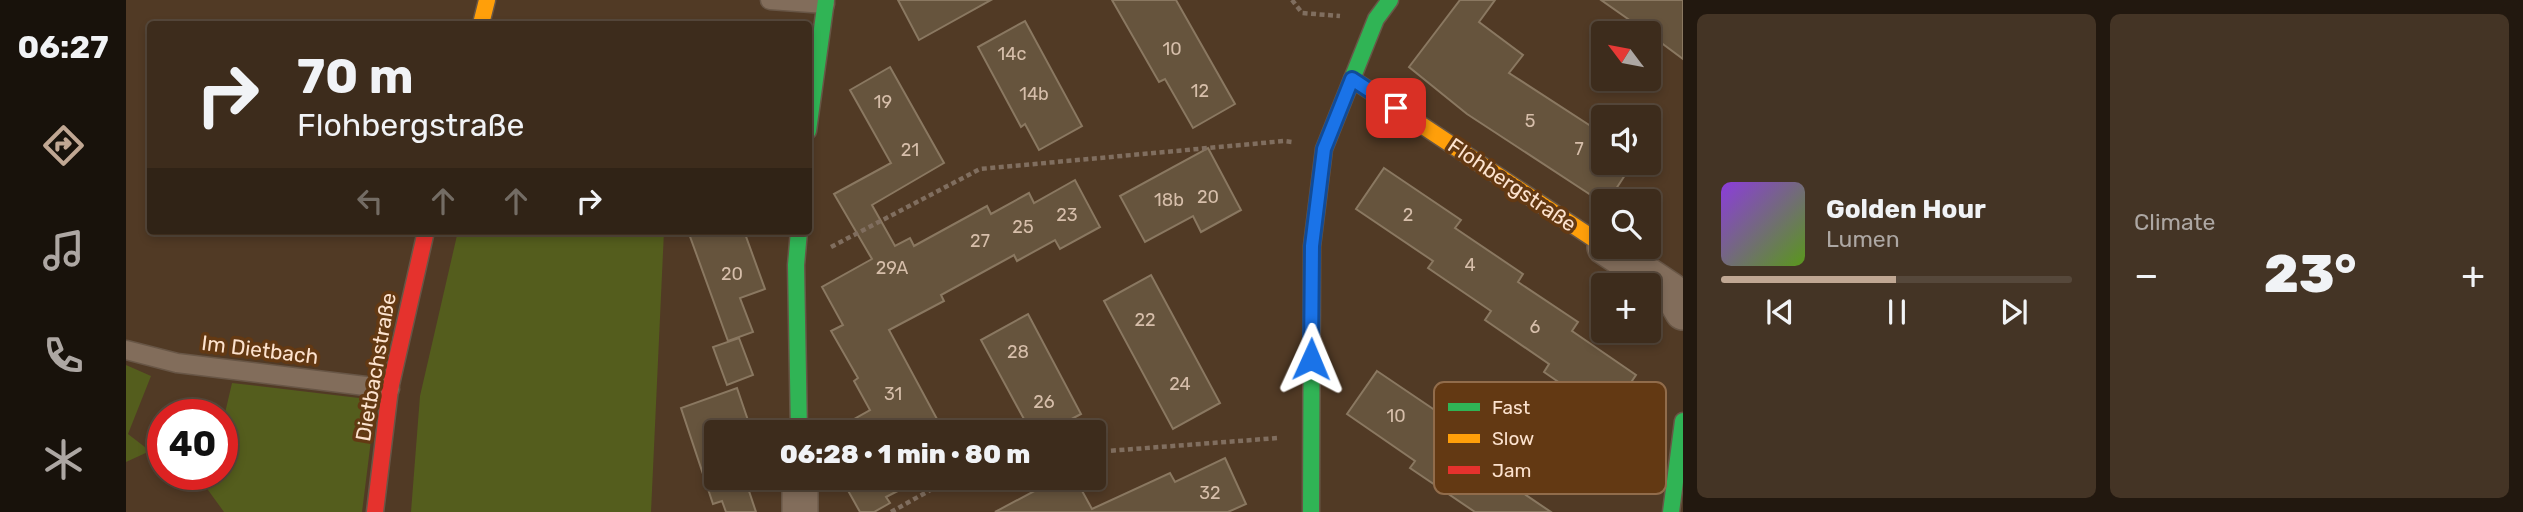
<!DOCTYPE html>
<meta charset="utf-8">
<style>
:root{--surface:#3d2c1c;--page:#443425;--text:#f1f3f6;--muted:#ada7a3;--line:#56483b;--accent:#c0a793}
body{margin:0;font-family:Rubik,sans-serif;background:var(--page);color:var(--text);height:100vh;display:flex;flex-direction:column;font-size:26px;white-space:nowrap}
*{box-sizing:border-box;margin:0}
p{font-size:23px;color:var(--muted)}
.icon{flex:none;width:38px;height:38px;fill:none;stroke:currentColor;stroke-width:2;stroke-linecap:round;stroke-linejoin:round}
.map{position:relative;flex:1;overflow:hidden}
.drawer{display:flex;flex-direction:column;gap:14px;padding:14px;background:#22180f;width:840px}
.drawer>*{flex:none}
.hud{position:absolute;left:21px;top:21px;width:665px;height:214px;border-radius:7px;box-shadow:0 4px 10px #0003,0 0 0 2px var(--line);background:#3d2c1c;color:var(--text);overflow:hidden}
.needle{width:46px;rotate:302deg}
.tools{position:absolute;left:1465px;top:21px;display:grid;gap:14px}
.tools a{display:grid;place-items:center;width:70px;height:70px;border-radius:7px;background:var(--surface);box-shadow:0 4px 10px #0003,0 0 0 2px var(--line);font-size:35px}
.speed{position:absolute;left:21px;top:399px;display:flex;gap:14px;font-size:35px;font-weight:700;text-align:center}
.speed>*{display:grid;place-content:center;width:91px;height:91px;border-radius:50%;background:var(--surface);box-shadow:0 4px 10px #0003,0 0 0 2px var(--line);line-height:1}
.speed .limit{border:10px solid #d22;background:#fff;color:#111}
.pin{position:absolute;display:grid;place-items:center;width:60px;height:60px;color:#fff;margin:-30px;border-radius:14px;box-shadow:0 4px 10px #0006}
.me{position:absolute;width:77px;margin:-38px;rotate:1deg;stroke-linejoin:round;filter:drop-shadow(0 0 5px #0008)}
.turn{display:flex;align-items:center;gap:24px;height:147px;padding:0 35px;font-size:32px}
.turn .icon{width:91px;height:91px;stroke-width:2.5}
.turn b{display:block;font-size:49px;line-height:60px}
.lanes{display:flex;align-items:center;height:66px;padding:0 35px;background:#0003;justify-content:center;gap:35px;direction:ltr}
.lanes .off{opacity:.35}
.big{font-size:52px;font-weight:800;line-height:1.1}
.drawer .card{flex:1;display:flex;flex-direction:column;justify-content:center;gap:10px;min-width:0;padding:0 24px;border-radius:10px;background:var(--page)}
.song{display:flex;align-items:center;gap:21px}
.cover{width:84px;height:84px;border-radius:10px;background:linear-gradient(135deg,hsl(270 70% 55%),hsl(90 70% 35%))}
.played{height:7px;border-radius:4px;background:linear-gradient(90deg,var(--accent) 50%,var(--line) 50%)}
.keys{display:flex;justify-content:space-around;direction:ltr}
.heat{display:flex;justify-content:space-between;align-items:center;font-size:38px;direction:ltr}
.drawer .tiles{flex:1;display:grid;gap:14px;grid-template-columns:repeat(2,1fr)}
.trip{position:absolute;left:578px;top:420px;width:402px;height:70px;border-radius:7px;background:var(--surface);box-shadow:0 4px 10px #0003,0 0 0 2px var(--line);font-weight:800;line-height:70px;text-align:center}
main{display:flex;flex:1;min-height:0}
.tabs{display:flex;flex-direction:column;width:126px;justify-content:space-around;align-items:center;background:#18120b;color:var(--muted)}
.tabs .icon{width:49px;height:49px}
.tabs .selected{color:var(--accent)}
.tabs b{font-size:32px;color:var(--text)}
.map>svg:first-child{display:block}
.green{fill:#545d1d}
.building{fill:#66543d;stroke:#8a7861;stroke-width:2}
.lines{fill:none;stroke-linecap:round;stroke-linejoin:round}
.lane-casing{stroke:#685646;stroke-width:21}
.street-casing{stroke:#685646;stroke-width:38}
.fast-casing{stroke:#685646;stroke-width:19}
.slow-casing{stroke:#685646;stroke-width:19}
.jam-casing{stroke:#685646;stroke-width:19}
.path{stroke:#806e5f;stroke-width:4.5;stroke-dasharray:5 3.5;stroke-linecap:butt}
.lane{stroke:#826d5b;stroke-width:18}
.street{stroke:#826d5b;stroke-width:35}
.fast{stroke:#30b455;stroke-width:16}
.slow{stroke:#ff9f0a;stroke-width:16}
.jam{stroke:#e5322d;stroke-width:16}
.route-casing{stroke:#114b97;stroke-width:18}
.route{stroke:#1a73e8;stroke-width:12}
.labels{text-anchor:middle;stroke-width:7;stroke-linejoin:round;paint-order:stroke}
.number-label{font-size:18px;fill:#d6beaa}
.street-label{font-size:21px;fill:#fce2ce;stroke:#633913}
.key{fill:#633913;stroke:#916c4b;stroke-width:2}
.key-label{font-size:19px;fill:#fce2ce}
</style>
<main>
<nav class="tabs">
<b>06:27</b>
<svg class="icon selected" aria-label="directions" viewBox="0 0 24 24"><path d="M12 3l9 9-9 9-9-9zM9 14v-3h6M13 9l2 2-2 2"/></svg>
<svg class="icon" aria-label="music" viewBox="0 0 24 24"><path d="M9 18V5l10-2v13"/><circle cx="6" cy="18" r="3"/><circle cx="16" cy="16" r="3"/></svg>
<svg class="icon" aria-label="phone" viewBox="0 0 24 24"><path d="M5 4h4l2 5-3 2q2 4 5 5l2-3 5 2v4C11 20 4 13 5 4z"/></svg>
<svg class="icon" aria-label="climate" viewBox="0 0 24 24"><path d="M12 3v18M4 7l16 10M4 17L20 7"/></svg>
</nav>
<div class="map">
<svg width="1557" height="512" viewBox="0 0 1557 512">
<rect width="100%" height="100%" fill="#513a25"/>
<g class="green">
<polygon points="332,231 538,231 525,512 285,512 294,396"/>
<polygon points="0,365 25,376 2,434 24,451 0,462"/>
<polygon points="106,383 250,400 236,512 98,512 82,490 85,474 96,474 96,426"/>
</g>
<g class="building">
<polygon points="772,0 865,0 793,40"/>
<polygon points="986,0 1050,0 1109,104 1067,128 1039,79 1033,82"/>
<polygon points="1334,0 1369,0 1353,22 1397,55 1383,73 1477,134 1477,163 1507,163 1482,201 1477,203 1341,114 1283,67"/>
<polygon points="1475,0 1557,0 1557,59 1522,33"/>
<polygon points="899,21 956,126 913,150 899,124 895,127 852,47"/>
<polygon points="764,67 818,163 746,205 769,246 784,238 788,246 861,206 865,214 903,193 908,203 949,180 974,227 934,249 929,240 891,261 888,255 815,295 818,301 763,330 818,432 705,432 744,410 728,381 732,378 705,331 717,325 696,287 746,259 708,194 765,163 724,90"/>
<polygon points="1082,148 1115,210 1075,232 1067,216 1019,242 994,196"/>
<polygon points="1258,168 1335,220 1329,228 1397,274 1392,282 1452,322 1446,331 1510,375 1482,416 1418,372 1423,364 1359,320 1365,311 1302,268 1307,261 1230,209"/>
<polygon points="562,231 618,231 639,289 614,298 627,332 602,341"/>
<polygon points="1025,275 1094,403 1047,429 978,301"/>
<polygon points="902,314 955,414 921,432 905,432 855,340"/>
<polygon points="613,338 627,375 601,385 587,347"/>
<polygon points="1251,371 1319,417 1313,425 1381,471 1376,479 1425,512 1349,512 1284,468 1289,461 1221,414"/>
<polygon points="611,388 626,432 590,432 590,478 651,478 651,481 623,491 630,512 600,512 596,501 587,504 555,408"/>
<polygon points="1099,458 1120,504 1102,512 869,512 914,488 949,478 966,509 1044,473 1049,482"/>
<polygon points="715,478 797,478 760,497 764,503 748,512 734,512"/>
</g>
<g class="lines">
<defs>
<g id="lane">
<polyline points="644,0 699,4"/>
<polyline points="0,350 51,363 264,389"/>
</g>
<g id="street">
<polyline points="1479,247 1544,290 1557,312"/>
<polyline points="674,478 674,512"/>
</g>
<g id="fast">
<polyline points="682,131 700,0"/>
<polyline points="673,231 670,265 673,432"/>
<polyline points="1185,512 1186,246 1198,149 1250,19 1264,0"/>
<polyline points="1545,512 1557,421"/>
</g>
<g id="slow">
<polyline points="355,24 361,0"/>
<polyline points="1226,79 1477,245"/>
</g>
<polyline id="jam" points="249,512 264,389 300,231"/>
</defs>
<use href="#lane" class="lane-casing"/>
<use href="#street" class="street-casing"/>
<use href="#fast" class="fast-casing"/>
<use href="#slow" class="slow-casing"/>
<use href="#jam" class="jam-casing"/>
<g class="path">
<polyline points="1166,0 1176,13 1214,16"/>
<polyline points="705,247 854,169 1158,141 1166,142"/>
<polyline points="968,452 1152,438"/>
<polyline points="765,512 826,478"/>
</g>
<use href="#lane" class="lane"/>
<use href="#street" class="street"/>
<use href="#fast" class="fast"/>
<use href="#slow" class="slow"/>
<use href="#jam" class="jam"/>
</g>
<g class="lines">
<defs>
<polyline id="route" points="1185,359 1186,246 1198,149 1226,79 1270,108"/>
</defs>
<use href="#route" class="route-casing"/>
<use href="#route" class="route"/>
</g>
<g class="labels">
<g class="number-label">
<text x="1046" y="55">10</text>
<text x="886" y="60">14c</text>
<text x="1074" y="97">12</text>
<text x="908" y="100">14b</text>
<text x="757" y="108">19</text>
<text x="1404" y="127">5</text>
<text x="1453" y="155">7</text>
<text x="784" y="156">21</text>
<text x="1082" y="203">20</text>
<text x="1043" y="206">18b</text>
<text x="941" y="221">23</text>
<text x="1282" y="221">2</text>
<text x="897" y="233">25</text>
<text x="854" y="247">27</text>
<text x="1344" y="271">4</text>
<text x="766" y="274">29A</text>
<text x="606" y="280">20</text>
<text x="1019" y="326">22</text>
<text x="1409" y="333">6</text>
<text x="892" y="358">28</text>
<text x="1054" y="390">24</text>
<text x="767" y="400">31</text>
<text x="918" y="408">26</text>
<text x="1270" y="422">10</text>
<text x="1084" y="499">32</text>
</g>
<g class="street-label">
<text transform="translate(1386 185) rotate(34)" y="7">Flohbergstraße</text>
<text transform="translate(134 350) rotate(7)" y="7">Im Dietbach</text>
<text transform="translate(250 367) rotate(-80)" y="7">Dietbachstraße</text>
</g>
</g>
<rect x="1308" y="382" width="232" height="112" rx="10" class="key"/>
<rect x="1322" y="403" width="32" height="8" fill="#30b455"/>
<rect x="1322" y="434" width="32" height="9" fill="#ff9f0a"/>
<rect x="1322" y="466" width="32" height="8" fill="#e5322d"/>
<g class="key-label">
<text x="1366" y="414">Fast</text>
<text x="1366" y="445">Slow</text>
<text x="1366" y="477">Jam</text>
</g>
</svg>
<div class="tools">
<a><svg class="needle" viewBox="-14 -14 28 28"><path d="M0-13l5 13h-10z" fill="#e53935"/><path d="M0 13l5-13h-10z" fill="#ada7a3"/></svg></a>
<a><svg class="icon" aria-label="sound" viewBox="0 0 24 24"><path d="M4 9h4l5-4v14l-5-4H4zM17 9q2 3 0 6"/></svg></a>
<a><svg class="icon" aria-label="search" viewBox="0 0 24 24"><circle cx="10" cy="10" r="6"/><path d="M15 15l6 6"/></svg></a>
<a>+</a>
</div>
<div class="speed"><div class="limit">40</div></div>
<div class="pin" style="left:1270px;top:108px;background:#d93025"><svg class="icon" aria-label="arrive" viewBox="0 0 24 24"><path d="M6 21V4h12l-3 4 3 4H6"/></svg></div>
<svg class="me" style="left:1185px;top:359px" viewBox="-20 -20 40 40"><path d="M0-17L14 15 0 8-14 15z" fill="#1a73e8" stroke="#fff" stroke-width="4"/></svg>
<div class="trip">06:28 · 1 min · 80 m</div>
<div class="hud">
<div class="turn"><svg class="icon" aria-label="right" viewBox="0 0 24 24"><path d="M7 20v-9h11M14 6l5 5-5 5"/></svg><div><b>70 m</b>Flohbergstraße</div></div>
<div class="lanes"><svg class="icon off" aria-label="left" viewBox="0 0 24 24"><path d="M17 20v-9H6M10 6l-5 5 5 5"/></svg><svg class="icon off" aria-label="ahead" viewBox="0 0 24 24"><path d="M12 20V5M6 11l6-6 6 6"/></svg><svg class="icon off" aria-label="ahead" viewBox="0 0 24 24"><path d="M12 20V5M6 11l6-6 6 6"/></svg><svg class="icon" aria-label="right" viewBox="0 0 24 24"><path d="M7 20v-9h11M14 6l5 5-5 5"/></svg></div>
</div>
</div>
<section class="drawer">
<div class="tiles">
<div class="card">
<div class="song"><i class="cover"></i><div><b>Golden Hour</b><p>Lumen</p></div></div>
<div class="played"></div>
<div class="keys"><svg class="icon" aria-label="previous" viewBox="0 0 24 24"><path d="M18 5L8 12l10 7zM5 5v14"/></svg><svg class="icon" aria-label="pause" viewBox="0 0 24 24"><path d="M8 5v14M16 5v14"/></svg><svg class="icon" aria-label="next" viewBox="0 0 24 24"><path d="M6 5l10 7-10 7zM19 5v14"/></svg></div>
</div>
<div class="card"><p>Climate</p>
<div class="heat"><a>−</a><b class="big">23°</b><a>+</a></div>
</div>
</div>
</section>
</main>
